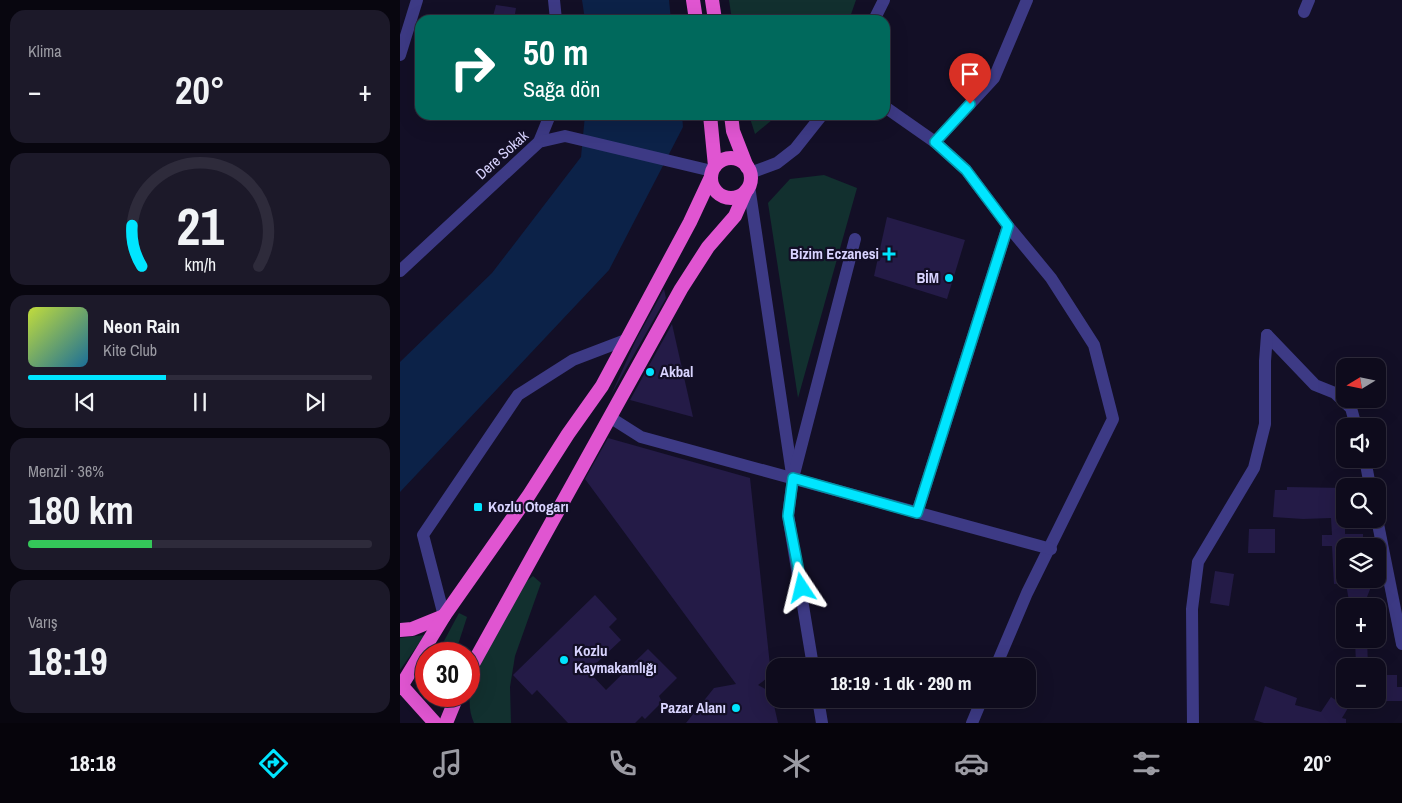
<!DOCTYPE html>
<html lang="tr">
<meta charset="utf-8">
<style>
:root{--surface:#0e0b1c;--page:#1c1929;--text:#f1f3f6;--muted:#9b9ba3;--line:#2e2b3b;--accent:#00e5ff}
body{margin:0;font-family:"Archivo Narrow",sans-serif;background:var(--page);color:var(--text);height:100vh;display:flex;flex-direction:column;font-size:19px;white-space:nowrap}
*{box-sizing:border-box;margin:0}
p{font-size:16px;color:var(--muted)}
.icon{flex:none;width:28px;height:28px;fill:none;stroke:currentColor;stroke-width:2;stroke-linecap:round;stroke-linejoin:round}
.map{position:relative;flex:1;overflow:hidden}
.sheet{display:flex;flex-direction:column;gap:10px;padding:10px;background:#08060f;width:400px}
.sheet>*{flex:none}
.hud{position:absolute;left:15px;top:15px;width:475px;height:105px;border-radius:15px;box-shadow:0 5px 20px #0002,0 0 0 1px var(--line);background:#00695c;color:#fff;overflow:hidden}
.needle{width:32px;rotate:260deg}
.controls{position:absolute;left:936px;top:358px;display:grid;gap:10px}
.controls a{display:grid;place-items:center;width:50px;height:50px;border-radius:10px;background:var(--surface);box-shadow:0 5px 20px #0002,0 0 0 1px var(--line);font-size:25px}
.speed{position:absolute;left:15px;top:642px;display:flex;gap:10px;font-size:25px;font-weight:700;text-align:center}
.speed>*{display:grid;place-content:center;width:65px;height:65px;border-radius:50%;background:var(--surface);box-shadow:0 5px 20px #0002,0 0 0 1px var(--line);line-height:1}
.speed .limit{border:8px solid #d22;background:#fff;color:#111}
.pin{position:absolute;display:grid;place-items:center;width:42px;height:42px;color:#fff;margin:-51px -21px;border-radius:50% 50% 50% 0;rotate:-45deg;box-shadow:0 0 5px #0007}
.pin .icon{rotate:45deg}
.me{position:absolute;width:55px;margin:-28px;rotate:350deg;stroke-linejoin:round;filter:drop-shadow(0 0 4px #0008)}
.turn{display:flex;align-items:center;gap:18px;height:105px;padding:0 25px;font-size:22px}
.turn .icon{width:65px;height:65px;stroke-width:2.5}
.turn b{display:block;font-size:35px;line-height:42px}
.big{font-size:38px;font-weight:700;line-height:1.1}
.sheet .tile{flex:1;display:flex;flex-direction:column;justify-content:center;gap:8px;min-width:0;padding:0 18px;border-radius:15px;background:var(--page)}
.sheet .dial{align-items:center;gap:0}
.dial svg{height:130px;overflow:visible;fill:none;stroke:var(--line);stroke-width:7;stroke-linecap:round;text-anchor:middle}
.dial text{fill:var(--text);stroke:none}
.song{display:flex;align-items:center;gap:15px}
.cover{width:60px;height:60px;border-radius:8px;background:linear-gradient(135deg,hsl(70 70% 55%),hsl(200 70% 35%))}
.played{height:5px;border-radius:2px;background:linear-gradient(90deg,var(--accent) 40%,var(--line) 40%)}
.keys{display:flex;justify-content:space-around;direction:ltr}
.heat{display:flex;justify-content:space-between;align-items:center;font-size:28px;direction:ltr}
.charge{height:8px;border-radius:4px;background:linear-gradient(90deg,#34c759 36%,var(--line) 0)}
.trip{position:absolute;left:366px;top:658px;width:270px;height:50px;border-radius:15px;background:var(--surface);box-shadow:0 5px 20px #0002,0 0 0 1px var(--line);font-weight:700;line-height:50px;text-align:center}
.tabs{display:flex;height:80px;justify-content:space-around;align-items:center;background:#06040b;color:var(--muted)}
.tabs .icon{width:35px;height:35px}
.tabs .active{color:var(--accent)}
.tabs b{font-size:22px;color:var(--text)}
main{display:flex;flex:1;min-height:0}
.map>svg:first-child{display:block}
.green{fill:#12302f}
.water{fill:#0c2248}
.building{fill:#241b47}
.lines{fill:none;stroke-linecap:round;stroke-linejoin:round}
.minor{stroke:#3d3a85;stroke-width:12}
.tertiary{stroke:#3d3a85;stroke-width:12}
.trunk{stroke:#e055d1;stroke-width:14}
.route-casing{stroke:#0095a6;stroke-width:12}
.route{stroke:#00e5ff;stroke-width:9}
.poi-dot{fill:#00e5ff;stroke:#130f26;stroke-width:2}
.labels{text-anchor:middle;stroke-width:4.5;stroke-linejoin:round;paint-order:stroke}
.street-label{font-size:15px;fill:#d9d4ff;stroke:#130f26}
.poi-label{font-size:15px;font-weight:bold;fill:#d9d4ff;stroke:#130f26;text-anchor:end}
</style>
<main>
<section class="sheet">
<div class="tile"><p>Klima</p>
<div class="heat"><a>−</a><b class="big">20°</b><a>+</a></div>
</div>
<div class="tile dial"><svg viewBox="0 0 100 80">
<path d="M14 69A42 42 0 1 1 86 69"/>
<path d="M14 69A42 42 0 0 1 8 44" stroke="#00e5ff"/>
<text x="50" y="56" font-size="32" font-weight="700">21</text>
<text x="50" y="72" font-size="11">km/h</text>
</svg></div>
<div class="tile">
<div class="song"><i class="cover"></i><div><b>Neon Rain</b><p>Kite Club</p></div></div>
<div class="played"></div>
<div class="keys"><svg class="icon" aria-label="previous" viewBox="0 0 24 24"><path d="M18 5L8 12l10 7zM5 5v14"/></svg><svg class="icon" aria-label="pause" viewBox="0 0 24 24"><path d="M8 5v14M16 5v14"/></svg><svg class="icon" aria-label="next" viewBox="0 0 24 24"><path d="M6 5l10 7-10 7zM19 5v14"/></svg></div>
</div>
<div class="tile"><p>Menzil · 36%</p><b class="big">180 km</b><div class="charge"></div></div>
<div class="tile"><p>Varış</p><b class="big">18:19</b></div>
</section>
<div class="map">
<svg width="1002" height="723" viewBox="0 0 1002 723">
<rect width="100%" height="100%" fill="#130f26"/>
<g class="green">
<polygon points="329,0 456,0 449,20 332,20"/>
<polygon points="349,115 378,115 355,134"/>
<polygon points="424,175 457,188 398,398 368,203 390,179"/>
<path d="M133,576L141,583L115,656L110,687L111,723H74C55,681 102,621 123,584Z"/>
<polygon points="59,613 67,617 55,654 37,654"/>
<polygon points="25,635 0,670 0,638"/>
</g>
<g class="water">
<polygon points="182,0 269,0 271,20 185,20"/>
<polygon points="185,115 282,115 283,127 209,270 0,492 0,362 92,273 181,157"/>
</g>
<g class="building">
<polygon points="96,5 116,8 114,20 92,20"/>
<polygon points="487,217 565,240 547,299 474,276"/>
<polygon points="264,289 266,298 211,395 236,340"/>
<polygon points="272,324 293,417 230,400"/>
<polygon points="208,438 350,478 371,675 358,685 371,692 378,723 286,723 314,688 336,684 185,479"/>
<polygon points="887,487 945,488 945,534 963,534 963,546 945,546 945,583 934,584 932,546 922,546 922,535 932,535 931,518 903,519 873,517 875,490 887,490"/>
<polygon points="849,529 875,529 875,553 848,553"/>
<polygon points="815,571 834,574 829,606 810,603"/>
<polygon points="945,579 974,579 967,597 969,606 950,606"/>
<polygon points="195,595 217,619 209,627 221,640 188,671 206,690 248,649 277,678 259,696 262,702 245,719 242,716 235,723 168,723 137,690 132,695 113,675"/>
<polygon points="955,639 967,639 968,666 956,666"/>
<polygon points="982,675 997,675 997,687 1002,687 1002,701 981,701"/>
<polygon points="865,686 897,698 895,705 921,712 931,697 948,708 942,718 946,719 946,723 864,723 854,720"/>
</g>
<g class="lines">
<g class="minor">
<polyline points="154,0 156,20"/>
<polyline points="904,12 909,0"/>
<polyline points="474,20 484,0"/>
<polyline points="485,107 535,142 566,170 608,226 651,278 694,345 713,419 627,593 596,666"/>
<polyline points="139,142 150,115"/>
<polyline points="535,142 594,78 627,0"/>
<polyline points="350,173 377,163 395,149 422,115"/>
<polyline points="349,186 392,474"/>
<polyline points="0,271 139,142 165,136 312,171"/>
<polyline points="867,335 915,385 935,393 951,408 956,426"/>
<polyline points="211,418 241,437 651,549"/>
<polyline points="965,459 970,486"/>
<polyline points="517,513 608,226"/>
<polyline points="977,519 1002,644"/>
<polyline points="44,616 23,535 118,395 173,360 228,339"/>
<polyline points="413,666 388,515 393,478 455,239"/>
<polyline points="418,699 422,723"/>
<polyline points="572,723 582,699"/>
<polyline points="793,723 792,609 798,562 854,468 865,424 865,361 867,335"/>
</g>
<polyline class="tertiary" points="0,55 17,0"/>
<g class="trunk">
<polyline points="293,0 296,20"/>
<polyline points="312,0 315,20"/>
<polyline points="310,115 315,166"/>
<polyline points="331,115 333,131 347,167"/>
<circle cx="331" cy="178" r="20"/>
<polyline points="0,630 12,629 44,616"/>
<polyline points="69,671 281,289 308,247 335,216 346,191"/>
<polyline points="0,684 35,723"/>
<polyline points="0,688 44,616 129,495 168,434 202,386 290,222 311,177"/>
<polyline points="46,723 57,696"/>
</g>
</g>
<g class="lines">
<defs>
<polyline id="route" points="402,588 388,516 393,478 517,513 608,226 566,170 535,142 570,104"/>
</defs>
<use href="#route" class="route-casing"/>
<use href="#route" class="route"/>
</g>
<g class="poi-dot">
<path d="M486.5 246.5h5v5h5v5h-5v5h-5v-5h-5v-5h5z"/>
<circle cx="549" cy="278" r="5"/>
<circle cx="250" cy="372" r="5"/>
<rect x="73" y="502" width="10" height="10" rx="2.5"/>
<circle cx="164" cy="660" r="5"/>
<circle cx="336" cy="708" r="5"/>
</g>
<g class="labels">
<g class="street-label">
<text transform="translate(102 155) rotate(-42)" y="5">Dere Sokak</text>
</g>
<g class="poi-label">
<text x="479" y="259">Bizim Eczanesi</text>
<text x="539" y="283">BİM</text>
<text x="260" y="377" text-anchor="start">Akbal</text>
<text x="88" y="512" text-anchor="start">Kozlu Otogarı</text>
<text x="174" y="656" text-anchor="start">Kozlu<tspan x="174" dy="17">Kaymakamlığı</tspan></text>
<text x="326" y="713">Pazar Alanı</text>
</g>
</g>
</svg>
<div class="controls">
<a><svg class="needle" viewBox="-14 -14 28 28"><path d="M0-13l5 13h-10z" fill="#e53935"/><path d="M0 13l5-13h-10z" fill="#9b9ba3"/></svg></a>
<a><svg class="icon" aria-label="sound" viewBox="0 0 24 24"><path d="M4 9h4l5-4v14l-5-4H4zM17 9q2 3 0 6"/></svg></a>
<a><svg class="icon" aria-label="search" viewBox="0 0 24 24"><circle cx="10" cy="10" r="6"/><path d="M15 15l6 6"/></svg></a>
<a><svg class="icon" aria-label="layers" viewBox="0 0 24 24"><path d="M12 4l9 5-9 5-9-5zM3 14l9 5 9-5"/></svg></a>
<a>+</a>
<a>−</a>
</div>
<div class="speed"><div class="limit">30</div></div>
<div class="pin" style="left:570px;top:104px;background:#d93025"><svg class="icon" aria-label="arrive" viewBox="0 0 24 24"><path d="M6 21V4h12l-3 4 3 4H6"/></svg></div>
<svg class="me" style="left:402px;top:588px" viewBox="-20 -20 40 40"><path d="M0-17L14 15 0 8-14 15z" fill="#00e5ff" stroke="#fff" stroke-width="4"/></svg>
<div class="trip">18:19 · 1 dk · 290 m</div>
<div class="hud">
<div class="turn"><svg class="icon" aria-label="right" viewBox="0 0 24 24"><path d="M7 20v-9h11M14 6l5 5-5 5"/></svg><div><b>50 m</b>Sağa dön</div></div>
</div>
</div>
</main>
<nav class="tabs">
<b>18:18</b>
<svg class="icon active" aria-label="directions" viewBox="0 0 24 24"><path d="M12 3l9 9-9 9-9-9zM9 14v-3h6M13 9l2 2-2 2"/></svg>
<svg class="icon" aria-label="music" viewBox="0 0 24 24"><path d="M9 18V5l10-2v13"/><circle cx="6" cy="18" r="3"/><circle cx="16" cy="16" r="3"/></svg>
<svg class="icon" aria-label="phone" viewBox="0 0 24 24"><path d="M5 4h4l2 5-3 2q2 4 5 5l2-3 5 2v4C11 20 4 13 5 4z"/></svg>
<svg class="icon" aria-label="climate" viewBox="0 0 24 24"><path d="M12 3v18M4 7l16 10M4 17L20 7"/></svg>
<svg class="icon" aria-label="car" viewBox="0 0 24 24"><path d="M5 17H2v-5l4-1 3-4h7l3 4 3 1v5h-3M9 17h6M6 11h13"/><circle cx="7" cy="17" r="2"/><circle cx="17" cy="17" r="2"/></svg>
<svg class="icon" aria-label="filters" viewBox="0 0 24 24"><path d="M4 7h16M4 17h16"/><circle cx="9" cy="7" r="2"/><circle cx="15" cy="17" r="2"/></svg>
<b>20°</b>
</nav>
